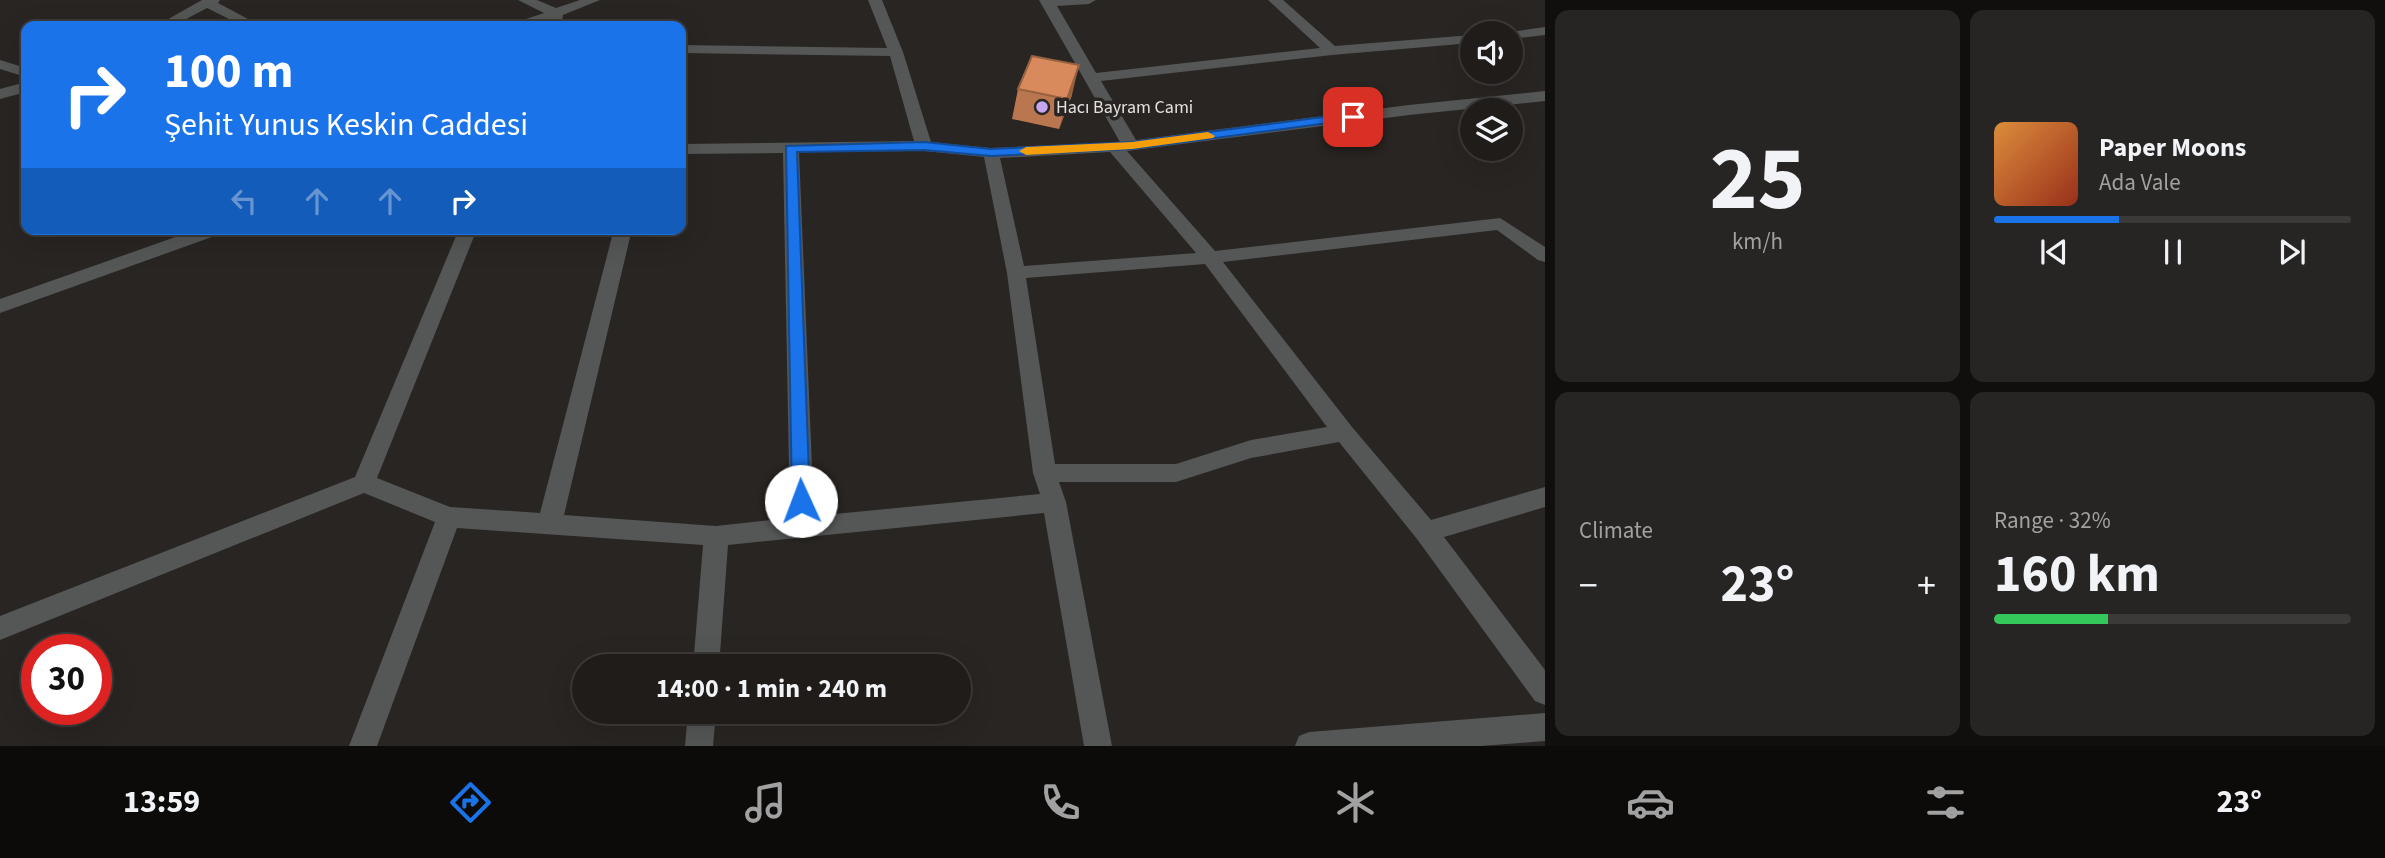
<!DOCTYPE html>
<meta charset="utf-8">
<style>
:root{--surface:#1f1c1a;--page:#272523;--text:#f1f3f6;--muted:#a1a1a2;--line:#3c3a39;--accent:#1a73e8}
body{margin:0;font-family:"Source Sans 3",sans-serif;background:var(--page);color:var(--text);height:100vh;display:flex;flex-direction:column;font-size:26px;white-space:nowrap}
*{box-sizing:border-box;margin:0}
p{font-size:23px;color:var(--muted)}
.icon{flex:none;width:38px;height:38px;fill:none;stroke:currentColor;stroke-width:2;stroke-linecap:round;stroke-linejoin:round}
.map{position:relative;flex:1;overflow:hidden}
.side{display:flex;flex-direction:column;gap:10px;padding:10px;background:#110f0e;width:840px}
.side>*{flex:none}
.top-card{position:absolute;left:21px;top:21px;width:665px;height:214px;border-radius:14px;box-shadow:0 7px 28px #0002,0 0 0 2px var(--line);background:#1a73e8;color:#fff;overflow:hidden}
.tools{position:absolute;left:1460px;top:21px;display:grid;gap:14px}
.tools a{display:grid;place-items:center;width:63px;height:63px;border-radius:50%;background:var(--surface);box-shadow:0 7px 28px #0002,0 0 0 2px var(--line);font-size:35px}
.speed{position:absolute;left:21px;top:634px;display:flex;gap:14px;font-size:35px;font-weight:700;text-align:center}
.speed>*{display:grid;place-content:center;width:91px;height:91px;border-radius:50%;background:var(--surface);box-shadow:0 7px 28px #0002,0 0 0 2px var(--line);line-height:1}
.speed .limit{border:10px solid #d22;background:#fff;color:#111}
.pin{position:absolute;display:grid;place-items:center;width:60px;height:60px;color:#fff;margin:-30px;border-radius:14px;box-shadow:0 4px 10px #0006}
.me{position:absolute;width:77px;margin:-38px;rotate:358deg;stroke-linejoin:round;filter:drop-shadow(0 0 5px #0008)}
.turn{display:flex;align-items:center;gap:24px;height:147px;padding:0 28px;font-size:32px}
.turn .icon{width:91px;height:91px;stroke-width:2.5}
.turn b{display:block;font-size:49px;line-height:60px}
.lanes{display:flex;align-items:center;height:66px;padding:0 28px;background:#0003;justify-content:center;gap:35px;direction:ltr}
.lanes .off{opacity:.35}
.big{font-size:52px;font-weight:700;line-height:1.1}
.side .widget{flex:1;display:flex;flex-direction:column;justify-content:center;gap:10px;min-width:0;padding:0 24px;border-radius:14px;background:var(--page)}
.side .dial{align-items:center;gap:0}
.dial b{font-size:91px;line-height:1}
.song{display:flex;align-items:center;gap:21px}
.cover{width:84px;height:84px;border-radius:10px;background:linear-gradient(135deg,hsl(30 70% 55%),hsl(10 70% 35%))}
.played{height:7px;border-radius:4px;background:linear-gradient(90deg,var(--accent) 35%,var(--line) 35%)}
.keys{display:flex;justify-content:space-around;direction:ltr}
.heat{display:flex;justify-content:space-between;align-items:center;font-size:38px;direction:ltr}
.charge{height:10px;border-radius:5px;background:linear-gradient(90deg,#34c759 32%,var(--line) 0)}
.side .tiles{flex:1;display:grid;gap:10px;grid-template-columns:repeat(2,1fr)}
.trip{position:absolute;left:572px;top:654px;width:399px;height:70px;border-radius:35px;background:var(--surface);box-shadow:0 7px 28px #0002,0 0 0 2px var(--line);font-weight:700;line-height:70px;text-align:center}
.menu{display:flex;height:112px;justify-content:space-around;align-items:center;background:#0c0b0a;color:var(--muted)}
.menu .icon{width:49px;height:49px}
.menu .active{color:var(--accent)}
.menu b{font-size:32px;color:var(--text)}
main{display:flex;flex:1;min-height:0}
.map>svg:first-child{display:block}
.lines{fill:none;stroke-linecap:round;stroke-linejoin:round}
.minor{fill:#545756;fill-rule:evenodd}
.wall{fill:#ba774f}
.shaded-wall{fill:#976140}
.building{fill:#d88a5c;stroke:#976140;stroke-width:2}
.route{fill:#1a73e8;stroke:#114b97;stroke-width:2}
.slow{fill:#f59e0b}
.poi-dot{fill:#c6a6f0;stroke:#292522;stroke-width:2.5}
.labels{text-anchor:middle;stroke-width:7;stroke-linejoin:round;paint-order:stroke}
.far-poi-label{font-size:18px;fill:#e4e1e0;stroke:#292522;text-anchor:start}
</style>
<main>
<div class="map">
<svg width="1545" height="746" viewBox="0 0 1545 746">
<rect width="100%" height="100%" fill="#292522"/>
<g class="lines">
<g class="minor">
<polygon points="202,0 220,0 218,3 261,26 243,26 207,8 173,26 156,26"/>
<polygon points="518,0 537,0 556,8 580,0 600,0 563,15 561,26 547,26 548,21 532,26 512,26 514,23 544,13"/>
<path d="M868,0H882L903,52L931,142L991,148L1120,142L1039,0H1096L1089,4L1057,6L1096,73L1320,48L1268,0H1283L1335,46L1472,35V43L1332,55L1101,81L1136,140L1409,105L1545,91V101L1409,115L1127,151L1215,251L1500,218L1545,247V262L1538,260L1497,230L1223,262L1352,427L1431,520L1545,487V507L1444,537L1545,670V705L1535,701L1417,539L1339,442L1251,458L1176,482H1059L1066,502L1112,746H1084L1044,513L728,545L719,667H693L703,545L457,528L377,746H349L435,522L364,493L0,640V616L355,477L459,229H477L377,478L450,507L540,513L614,229H632L564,515L716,526L790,518L783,153L681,154V144L914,141L890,56L681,53V45L887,48ZM924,151L984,157L1007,273L1033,473L1040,494L814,516L799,152ZM1110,152L1196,253L1024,266L1000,158ZM1205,264L1327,427L1251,440L1176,464H1055L1026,278Z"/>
<polygon points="1545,27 1545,35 1510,39 1510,33 1504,33"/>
<polygon points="0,60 26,68 26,77 0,69"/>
<polygon points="26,82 26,92 0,99 0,89"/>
<polygon points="198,229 226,229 223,233 0,313 0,299"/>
<polygon points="688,712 716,712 713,746 685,746"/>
<polygon points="1545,713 1545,741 1481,746 1295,746 1299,736 1309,732"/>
</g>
</g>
<polygon class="wall" points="1018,89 1072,95 1059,129 1012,119"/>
<polygon class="shaded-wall" points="1079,65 1072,95 1059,129 1067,99"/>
<polygon class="building" points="1032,56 1079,65 1067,99 1018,89"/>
<polygon class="route" points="1353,113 1358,114 1358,119 1132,149 991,156 924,150 797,152 810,501 808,506 801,508 795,506 792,501 786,146 924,142 991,149 1132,142"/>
<polygon class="slow" points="1208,132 1215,136 1213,138 1132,149 1026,155 1019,151 1026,147 1132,142"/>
<circle class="poi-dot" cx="1042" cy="107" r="7"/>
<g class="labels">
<g class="far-poi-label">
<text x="1056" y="113">Hacı Bayram Cami</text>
</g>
</g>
</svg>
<div class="tools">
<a><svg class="icon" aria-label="sound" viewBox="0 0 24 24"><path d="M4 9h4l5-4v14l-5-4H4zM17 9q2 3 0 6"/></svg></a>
<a><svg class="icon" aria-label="layers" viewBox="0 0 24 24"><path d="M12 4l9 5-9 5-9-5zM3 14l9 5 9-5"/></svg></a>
</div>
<div class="speed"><div class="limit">30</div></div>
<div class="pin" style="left:1353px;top:117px;background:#d93025"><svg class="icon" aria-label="arrive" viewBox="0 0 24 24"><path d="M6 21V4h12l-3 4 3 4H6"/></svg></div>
<svg class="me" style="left:801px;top:501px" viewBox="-20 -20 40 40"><circle r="19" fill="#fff"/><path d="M0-13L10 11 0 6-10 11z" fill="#1a73e8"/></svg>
<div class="trip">14:00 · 1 min · 240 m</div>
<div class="top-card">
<div class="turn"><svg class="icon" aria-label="right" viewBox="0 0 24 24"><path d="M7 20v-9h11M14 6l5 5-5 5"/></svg><div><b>100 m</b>Şehit Yunus Keskin Caddesi</div></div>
<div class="lanes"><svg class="icon off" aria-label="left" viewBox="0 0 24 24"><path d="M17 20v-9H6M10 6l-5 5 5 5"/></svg><svg class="icon off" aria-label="ahead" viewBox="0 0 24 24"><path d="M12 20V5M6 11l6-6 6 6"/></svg><svg class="icon off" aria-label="ahead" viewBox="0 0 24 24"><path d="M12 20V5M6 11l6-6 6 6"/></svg><svg class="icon" aria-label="right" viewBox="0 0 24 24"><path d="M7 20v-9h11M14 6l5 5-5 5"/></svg></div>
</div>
</div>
<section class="side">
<div class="tiles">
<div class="widget dial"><b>25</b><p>km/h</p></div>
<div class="widget">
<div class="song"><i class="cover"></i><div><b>Paper Moons</b><p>Ada Vale</p></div></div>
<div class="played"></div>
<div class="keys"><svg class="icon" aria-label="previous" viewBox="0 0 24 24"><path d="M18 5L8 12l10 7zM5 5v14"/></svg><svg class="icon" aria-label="pause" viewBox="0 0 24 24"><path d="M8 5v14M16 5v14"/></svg><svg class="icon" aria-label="next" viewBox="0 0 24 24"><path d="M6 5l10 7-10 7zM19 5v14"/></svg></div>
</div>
<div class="widget"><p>Climate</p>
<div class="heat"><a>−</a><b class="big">23°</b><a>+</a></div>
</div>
<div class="widget"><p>Range · 32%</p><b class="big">160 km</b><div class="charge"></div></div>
</div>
</section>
</main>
<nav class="menu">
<b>13:59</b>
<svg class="icon active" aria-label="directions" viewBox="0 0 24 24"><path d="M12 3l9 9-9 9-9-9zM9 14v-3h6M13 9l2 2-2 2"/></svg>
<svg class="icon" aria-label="music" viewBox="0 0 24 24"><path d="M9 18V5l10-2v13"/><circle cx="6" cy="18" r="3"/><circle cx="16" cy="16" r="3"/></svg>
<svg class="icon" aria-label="phone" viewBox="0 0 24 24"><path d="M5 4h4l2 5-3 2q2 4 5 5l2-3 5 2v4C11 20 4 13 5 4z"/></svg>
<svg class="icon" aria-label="climate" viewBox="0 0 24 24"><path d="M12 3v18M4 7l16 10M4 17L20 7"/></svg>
<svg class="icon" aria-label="car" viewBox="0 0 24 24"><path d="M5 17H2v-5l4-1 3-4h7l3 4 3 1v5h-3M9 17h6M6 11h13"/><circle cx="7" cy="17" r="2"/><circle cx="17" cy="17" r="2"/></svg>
<svg class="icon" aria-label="filters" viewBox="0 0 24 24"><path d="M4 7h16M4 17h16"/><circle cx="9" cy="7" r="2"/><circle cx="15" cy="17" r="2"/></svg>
<b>23°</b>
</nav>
